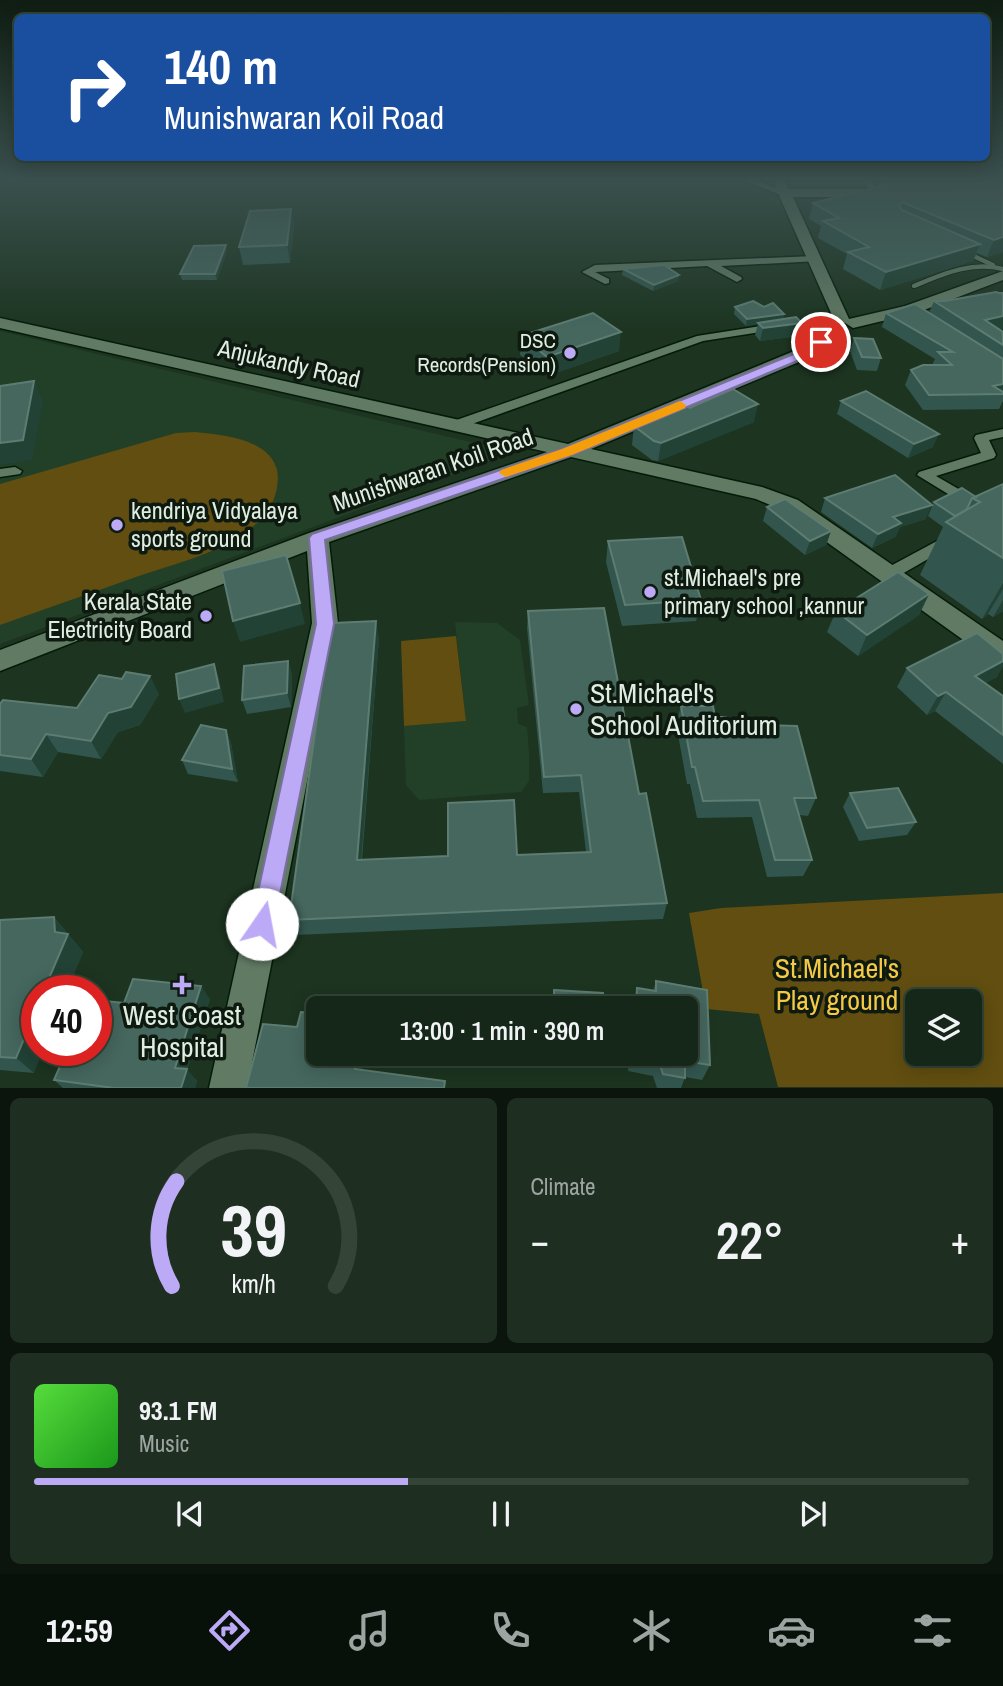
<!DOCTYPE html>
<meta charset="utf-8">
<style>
:root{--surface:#152718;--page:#1e2f21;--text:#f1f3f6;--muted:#9da5a2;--line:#344437;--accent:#bcaaf6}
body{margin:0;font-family:"Archivo Narrow",sans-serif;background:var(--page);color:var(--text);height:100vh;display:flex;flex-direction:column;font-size:26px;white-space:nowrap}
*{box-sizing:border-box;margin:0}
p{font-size:23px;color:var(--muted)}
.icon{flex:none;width:38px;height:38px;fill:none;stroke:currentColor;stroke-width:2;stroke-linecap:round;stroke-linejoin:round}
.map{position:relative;height:1088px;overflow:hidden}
.drawer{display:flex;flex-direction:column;gap:10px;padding:10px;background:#0c150d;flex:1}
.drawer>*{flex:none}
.top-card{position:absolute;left:14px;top:14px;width:976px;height:147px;border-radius:10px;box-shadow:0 4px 18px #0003,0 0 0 2px var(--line);background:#1a4fa0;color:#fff;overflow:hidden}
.fabs{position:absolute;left:905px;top:989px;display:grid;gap:14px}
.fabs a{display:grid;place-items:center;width:77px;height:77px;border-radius:10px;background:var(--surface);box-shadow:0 4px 18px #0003,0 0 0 2px var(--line);font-size:35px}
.speed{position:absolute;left:21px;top:975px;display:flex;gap:14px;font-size:35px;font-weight:700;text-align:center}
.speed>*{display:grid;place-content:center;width:91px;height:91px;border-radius:50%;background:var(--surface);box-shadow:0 4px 18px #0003,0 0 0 2px var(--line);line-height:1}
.speed .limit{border:10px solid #d22;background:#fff;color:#111}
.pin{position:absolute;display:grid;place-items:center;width:60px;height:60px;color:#fff;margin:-30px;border:4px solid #fff;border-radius:50%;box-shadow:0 2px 7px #0007}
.me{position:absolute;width:77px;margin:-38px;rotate:12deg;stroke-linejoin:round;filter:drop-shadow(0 0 5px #0008)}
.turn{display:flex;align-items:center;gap:24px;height:147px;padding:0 35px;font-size:32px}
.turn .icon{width:91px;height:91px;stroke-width:2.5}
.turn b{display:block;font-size:49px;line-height:60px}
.big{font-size:52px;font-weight:600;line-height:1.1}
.drawer .tile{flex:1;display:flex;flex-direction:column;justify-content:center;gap:10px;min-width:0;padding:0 24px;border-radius:10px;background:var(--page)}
.drawer .dial{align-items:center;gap:0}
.dial svg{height:182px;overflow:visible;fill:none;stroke:var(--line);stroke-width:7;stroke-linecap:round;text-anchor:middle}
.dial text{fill:var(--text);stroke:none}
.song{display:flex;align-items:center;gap:21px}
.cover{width:84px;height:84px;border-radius:10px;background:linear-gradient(135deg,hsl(110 70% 55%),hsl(120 70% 35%))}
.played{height:7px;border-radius:4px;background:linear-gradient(90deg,var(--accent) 40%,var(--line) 40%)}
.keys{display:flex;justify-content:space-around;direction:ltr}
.heat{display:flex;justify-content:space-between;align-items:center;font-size:38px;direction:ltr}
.drawer .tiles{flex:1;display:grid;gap:10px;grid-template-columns:1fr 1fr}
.tile:last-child{grid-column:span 2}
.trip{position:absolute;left:306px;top:996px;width:392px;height:70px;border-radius:10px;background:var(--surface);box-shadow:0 4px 18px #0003,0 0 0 2px var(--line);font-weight:600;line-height:70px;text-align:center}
.menu{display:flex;height:112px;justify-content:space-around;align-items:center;background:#08100a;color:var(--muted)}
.menu .icon{width:49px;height:49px}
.menu .current{color:var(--accent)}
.menu b{font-size:32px;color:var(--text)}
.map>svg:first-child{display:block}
.built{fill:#224027}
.green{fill:#614e10;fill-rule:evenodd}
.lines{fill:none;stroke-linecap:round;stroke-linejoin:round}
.lane-casing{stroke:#041b09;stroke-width:6}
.street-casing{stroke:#041b09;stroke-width:3}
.secondary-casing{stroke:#041b09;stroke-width:3}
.lane{stroke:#607a64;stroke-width:4.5}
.street{fill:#607a64;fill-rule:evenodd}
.secondary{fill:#607a64;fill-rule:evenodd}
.wall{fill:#32564e}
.shaded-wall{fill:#214235}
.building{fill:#45675e;stroke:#5d7c72;stroke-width:2}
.route{fill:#bcaaf6;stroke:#7a6ea0;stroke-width:2}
.slow{fill:#f59e0b}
.poi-dot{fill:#bcaaf6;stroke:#0e1910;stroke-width:2.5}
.labels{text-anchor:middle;stroke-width:7;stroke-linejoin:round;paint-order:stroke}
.far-poi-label{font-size:21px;fill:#e0eee1;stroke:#0e1910;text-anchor:end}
.street-label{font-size:24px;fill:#e0eee1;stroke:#0e1910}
.poi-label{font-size:24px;fill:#e0eee1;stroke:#0e1910;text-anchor:start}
.near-poi-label{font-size:28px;fill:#e0eee1;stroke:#0e1910;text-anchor:start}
.near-park-label{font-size:28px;fill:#f4c945;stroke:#0e1910}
</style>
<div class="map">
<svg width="1003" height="1088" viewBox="0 0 1003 1088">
<rect width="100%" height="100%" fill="#1c3420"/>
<g class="built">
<polygon points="0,331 496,448 500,457 0,644"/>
<polygon points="455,622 497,623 520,640 529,705 517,708 518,724 527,727 529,753 529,781 521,792 419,800 406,785 404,726 466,721"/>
</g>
<g class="green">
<path d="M195,432C221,435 269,438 277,470C280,485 274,504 265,515C233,551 179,562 136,577C91,593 45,609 0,625V484L176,433Z"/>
<polygon points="456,636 466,721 404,726 401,641"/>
<path d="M1003,893V1087H778L759,1014L706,1009L689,913L721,908ZM917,1001H970V1054H917Z"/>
</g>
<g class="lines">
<defs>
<g id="lane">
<polyline points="967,253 993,265"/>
<path d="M914,286C943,274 971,261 1003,269"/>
</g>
<g id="street">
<polygon points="738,178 751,178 788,193 781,195"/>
<polygon points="861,178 870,178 880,193 879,195 873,195"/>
<polygon points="815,256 820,259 819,261 721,266 741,277 742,279 737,282 707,266 595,272 609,279 609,283 605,284 582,272 595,265"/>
<polygon points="828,320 834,323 832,325 792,327 703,341 458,429 453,430 446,426 448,423 697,336 792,321"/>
<polygon points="1003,429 1003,437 989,440 996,455 994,458 936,476 976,499 978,502 976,505 966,505 917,475 919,472 981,453 974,438 976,435"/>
<polygon points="15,467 22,471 20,474 0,477 0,469"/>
<polygon points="950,534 958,539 956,543 895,578 883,578 881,574 883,570"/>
</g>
<g id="secondary">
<polygon points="780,178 784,179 789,189 884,189 890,193 884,197 793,197 849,319 905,306 1003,271 1003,280 916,313 853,328 845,323 835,322 778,193 774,182"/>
<polygon points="0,318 568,444 799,349 831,327 843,327 845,331 843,335 811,357 591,449 762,487 798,500 1003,641 1003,665 994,662 782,510 756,499 571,457 329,542 338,623 247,1088 209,1088 312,623 307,551 0,671 0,650 309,533 547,452 0,328"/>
</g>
</defs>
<use href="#lane" class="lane-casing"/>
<use href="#street" class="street-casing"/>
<use href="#secondary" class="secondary-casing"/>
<use href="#lane" class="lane"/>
<use href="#street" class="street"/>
<use href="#secondary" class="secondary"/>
</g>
<g class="wall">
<polygon points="790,178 866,178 863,186 794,186"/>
<polygon points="872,178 1003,178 1003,252 987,257 977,253 973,261 880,290 843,269 847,254 818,238 821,226 809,219 813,203 878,186"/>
<polygon points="291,209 294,225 290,263 243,265 239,247"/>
<polygon points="227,251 217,280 182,280 180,274"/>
<polygon points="623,269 679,275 678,281 653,291 622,275"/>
<polygon points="934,301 1003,329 1000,329 1003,332 1003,401 999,409 923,410 905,385 911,370 932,365 935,359 882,327 886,313 929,313"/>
<polygon points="735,307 764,307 784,314 783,319 802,323 799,336 760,341 755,335 758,324 746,326 734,314"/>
<polygon points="521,336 619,351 547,376 520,355"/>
<polygon points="854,338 881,358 877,371 857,370 850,351"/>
<polygon points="841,401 933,447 908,458 837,414"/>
<polygon points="690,408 754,422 658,461 652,460 632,445 634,426"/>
<polygon points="1003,484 1003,611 993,617 988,614 982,619 920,575 943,527 928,516 934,502 976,497"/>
<polygon points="825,498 926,519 900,527 895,537 872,548 821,512"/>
<polygon points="767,507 831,531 826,545 805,555 763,521"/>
<polygon points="608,541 701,600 696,621 622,626 606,562"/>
<polygon points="929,594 919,615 858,656 827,632 836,611"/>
<polygon points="528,611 639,794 667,903 663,919 295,935 289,920 379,638 362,860 586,852 579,792 543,793 527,628"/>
<polygon points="288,661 292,675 291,707 247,714 242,700"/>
<polygon points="907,668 997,677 985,683 1003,696 1003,764 935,711 927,715 897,687"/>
<polygon points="159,694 140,725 118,732 101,759 58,752 43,777 0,771 0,704 77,708"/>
<polygon points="681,706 715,717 728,724 816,798 808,816 799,815 812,860 803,876 767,877 752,817 697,818 690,784 687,784 676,724"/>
<polygon points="226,730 231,743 238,782 188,774 182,760"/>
<polygon points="850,793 916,822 907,835 859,841 843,807"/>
<polygon points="54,917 83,952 67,990 37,990 34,1073 0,1070 0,920"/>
<polygon points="656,981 707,990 710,1065 702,1080 685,1077 681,1088 657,1088 653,1076 628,1071 629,1054 686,1054 686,1008 632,1008 637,988 653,991"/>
<polygon points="210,999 187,1070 197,1081 195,1088 63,1088 54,1080 124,1003"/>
<polygon points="556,1054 603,1054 602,1057"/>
</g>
<g class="shaded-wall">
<polygon points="291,209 294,225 290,263 287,245"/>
<polygon points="1003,237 1003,252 987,257 994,240"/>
<polygon points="980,244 973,261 880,290 886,272"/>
<polygon points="226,245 227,251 217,280 215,274"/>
<polygon points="679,275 678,281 653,291 654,285"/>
<polygon points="784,314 782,320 746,326 747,319"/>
<polygon points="1003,316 1003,329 984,333 985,320"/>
<polygon points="802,323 799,336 760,341 763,328"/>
<polygon points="621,332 619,351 547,376 547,357"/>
<polygon points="34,381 43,401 32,460 0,465 0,443"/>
<polygon points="1003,384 1003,394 993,386"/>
<polygon points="758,404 754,422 658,461 661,443"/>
<polygon points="939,434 933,447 908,458 914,444"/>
<polygon points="932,505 926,519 900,527 895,537 872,548 878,534 893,517"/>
<polygon points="831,531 826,545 805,555 810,541"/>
<polygon points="1003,583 1003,589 988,614 982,619"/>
<polygon points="929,594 919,615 858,656 867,635"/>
<polygon points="1003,600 1003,611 993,617"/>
<polygon points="300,603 305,624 240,642 233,621"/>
<polygon points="376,621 379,638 360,875 357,860"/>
<polygon points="288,661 292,675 291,707 287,693"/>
<polygon points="1003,661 1003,667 997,677 964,695 975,676"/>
<polygon points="214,664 219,678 224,702 185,713 179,699"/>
<polygon points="150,676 159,694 140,725 118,732 101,759 91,741 108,713"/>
<polygon points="946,692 935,711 927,715 938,696"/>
<polygon points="226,730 231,743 238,782 232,769"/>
<polygon points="46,734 58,752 43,777 31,759"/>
<polygon points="54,917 83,952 67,990 44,990 55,932"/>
<polygon points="201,986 210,999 187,1070 197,1081 195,1088 181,1088 175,1068"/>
<polygon points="37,1008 37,1050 43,1050 34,1073 16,1058"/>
<polygon points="358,1054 365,1054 360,1082 355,1069"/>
</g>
<g class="building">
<polygon points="1003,183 1003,237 994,240 902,202 899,206 902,210 980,244 886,272 848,252 869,247 823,221 839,218 813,203 889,184"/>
<polygon points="291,209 287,245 239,247 250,211"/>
<polygon points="226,245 215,274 180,274 194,246"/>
<polygon points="664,265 679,275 654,285 623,269"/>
<polygon points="996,292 999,293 1003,293 1003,316 985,320 1003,332 1003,345 934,301 945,301"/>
<polygon points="753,301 764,307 773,303 784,314 747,319 735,307"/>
<polygon points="915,304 1003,359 1003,384 993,386 1003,392 1003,394 929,395 911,370 923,365 952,365 938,352 953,352 886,313"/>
<polygon points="593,313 621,332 547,357 521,336"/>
<polygon points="796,317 802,323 763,328 758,323"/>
<polygon points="854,338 873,339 881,358 862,357"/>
<polygon points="34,381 23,440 0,443 0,386"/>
<polygon points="733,389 758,404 661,443 654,441 634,426 686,406 690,408"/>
<polygon points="866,391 939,434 914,444 841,401"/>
<polygon points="895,475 932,505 893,517 901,523 878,534 825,498"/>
<polygon points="1003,484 1003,558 946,522 980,502 972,498"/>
<polygon points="962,488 976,497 972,498 967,509 955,516 934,502"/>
<polygon points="785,499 831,531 810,541 767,507"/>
<polygon points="682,537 701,600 625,605 608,541"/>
<polygon points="286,555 300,603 233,621 222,571"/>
<polygon points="898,572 929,594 867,635 836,611"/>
<polygon points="604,608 639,794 646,793 667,903 289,920 322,682 334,623 376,621 357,860 448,856 448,803 514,800 517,855 591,852 581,775 544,777 528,611"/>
<polygon points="977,633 1003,654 1003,661 975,676 1003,696 1003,735 946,692 938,696 907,668"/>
<polygon points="288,661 287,693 242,700 244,666"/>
<polygon points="214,664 219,688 179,699 176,674"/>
<polygon points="126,672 150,676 131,707 108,713 91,741 46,734 31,759 0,755 0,704 3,700 77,708 99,675 122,679"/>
<polygon points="681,706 713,706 715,717 726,717 728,724 797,726 816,798 794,798 812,860 775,860 759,800 703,801 695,767 692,767"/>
<polygon points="201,725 226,730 232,769 182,760"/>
<polygon points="898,788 916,822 867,828 850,793"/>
<polygon points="54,917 55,932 68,934 44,990 37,990 37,1008 16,1058 0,1057 0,920"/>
<polygon points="133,979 201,986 175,1068 187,1069 181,1088 114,1088 54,1080 67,1050 96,1050 96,1000 124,1003"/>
<polygon points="656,981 707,990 710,1065 685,1061 685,1078 663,1074 659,1062 633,1057 633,1054 686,1054 686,1008 636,1008 637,988 656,991"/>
<polygon points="554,990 603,993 604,1008 554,1008"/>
<polygon points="301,1012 318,1014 318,1054 358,1054 355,1069 445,1081 444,1088 246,1088 263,1024 297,1027"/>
</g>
<linearGradient id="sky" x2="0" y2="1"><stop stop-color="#0f1d12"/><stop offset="0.54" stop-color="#3a504e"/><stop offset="1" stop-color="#3a504e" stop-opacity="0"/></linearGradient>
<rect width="1003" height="331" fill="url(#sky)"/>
<polygon class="route" points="817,340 827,342 809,356 572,455 325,540 334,624 274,924 271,933 262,936 254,933 251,924 316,624 309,538 312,534 562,449 801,351"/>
<polygon class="slow" points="680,401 686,405 685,408 572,455 506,477 499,473 501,470 562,449"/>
<g class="poi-dot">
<circle cx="570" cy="353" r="7"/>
<circle cx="117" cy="525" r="7"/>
<circle cx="650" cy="592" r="7"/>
<circle cx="206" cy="616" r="7"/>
<circle cx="576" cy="709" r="7"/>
<path d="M178.5 974.5h7v7h7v7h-7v7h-7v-7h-7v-7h7z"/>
</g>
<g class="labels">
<g class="far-poi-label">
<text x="556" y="348">DSC<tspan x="556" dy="24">Records(Pension)</tspan></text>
</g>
<g class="street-label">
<text transform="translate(289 364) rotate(13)" y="8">Anjukandy Road</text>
<text transform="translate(433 470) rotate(-19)" y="8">Munishwaran Koil Road</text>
</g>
<g class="poi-label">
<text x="131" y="519">kendriya Vidyalaya<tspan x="131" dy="28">sports ground</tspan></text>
<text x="664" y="586">st.Michael's pre<tspan x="664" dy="28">primary school ,kannur</tspan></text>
<text x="192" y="610" text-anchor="end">Kerala State<tspan x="192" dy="28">Electricity Board</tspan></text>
</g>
<g class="near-poi-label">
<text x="590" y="703">St.Michael's<tspan x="590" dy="32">School Auditorium</tspan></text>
<text x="182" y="1025" text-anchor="middle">West Coast<tspan x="182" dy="32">Hospital</tspan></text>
</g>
<g class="near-park-label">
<text x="837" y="978">St.Michael's<tspan x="837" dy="32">Play ground</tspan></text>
</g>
</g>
</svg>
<div class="fabs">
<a><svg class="icon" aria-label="layers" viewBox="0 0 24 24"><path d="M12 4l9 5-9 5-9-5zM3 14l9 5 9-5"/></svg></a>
</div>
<div class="speed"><div class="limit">40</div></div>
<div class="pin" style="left:821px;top:342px;background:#d93025"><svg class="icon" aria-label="arrive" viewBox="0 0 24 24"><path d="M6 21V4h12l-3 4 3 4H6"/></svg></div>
<svg class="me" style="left:262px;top:924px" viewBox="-20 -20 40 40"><circle r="19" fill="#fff"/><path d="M0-13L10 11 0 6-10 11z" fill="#bcaaf6"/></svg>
<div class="trip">13:00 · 1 min · 390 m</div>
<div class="top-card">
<div class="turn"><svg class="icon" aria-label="right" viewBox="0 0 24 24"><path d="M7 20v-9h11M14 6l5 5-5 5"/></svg><div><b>140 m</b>Munishwaran Koil Road</div></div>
</div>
</div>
<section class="drawer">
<div class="tiles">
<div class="tile dial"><svg viewBox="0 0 100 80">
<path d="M14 69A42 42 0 1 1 86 69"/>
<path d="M14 69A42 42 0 0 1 16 23" stroke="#bcaaf6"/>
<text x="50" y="56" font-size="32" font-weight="700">39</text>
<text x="50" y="72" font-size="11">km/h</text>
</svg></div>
<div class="tile"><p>Climate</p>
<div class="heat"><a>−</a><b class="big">22°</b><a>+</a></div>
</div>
<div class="tile">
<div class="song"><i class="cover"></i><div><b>93.1 FM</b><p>Music</p></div></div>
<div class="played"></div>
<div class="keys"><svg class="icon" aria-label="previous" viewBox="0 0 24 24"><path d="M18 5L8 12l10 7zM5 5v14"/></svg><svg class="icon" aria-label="pause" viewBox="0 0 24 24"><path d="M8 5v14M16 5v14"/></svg><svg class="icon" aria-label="next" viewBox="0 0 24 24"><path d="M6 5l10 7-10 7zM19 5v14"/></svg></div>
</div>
</div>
</section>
<nav class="menu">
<b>12:59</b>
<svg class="icon current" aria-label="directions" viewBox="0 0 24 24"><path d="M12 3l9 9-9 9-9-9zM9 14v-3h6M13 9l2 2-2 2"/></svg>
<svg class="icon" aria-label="music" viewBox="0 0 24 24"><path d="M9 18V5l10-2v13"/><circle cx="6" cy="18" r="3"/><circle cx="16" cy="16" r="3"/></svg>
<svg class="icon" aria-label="phone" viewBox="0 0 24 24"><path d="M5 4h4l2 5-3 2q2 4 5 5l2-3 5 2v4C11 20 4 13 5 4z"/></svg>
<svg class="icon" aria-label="climate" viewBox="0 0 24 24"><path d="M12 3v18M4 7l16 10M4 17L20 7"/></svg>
<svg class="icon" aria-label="car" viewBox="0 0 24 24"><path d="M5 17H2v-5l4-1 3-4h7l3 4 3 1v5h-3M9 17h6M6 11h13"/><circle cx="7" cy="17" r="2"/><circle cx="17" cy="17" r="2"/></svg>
<svg class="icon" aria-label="filters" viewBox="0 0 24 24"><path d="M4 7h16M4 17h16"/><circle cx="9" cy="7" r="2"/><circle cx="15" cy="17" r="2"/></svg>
</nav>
